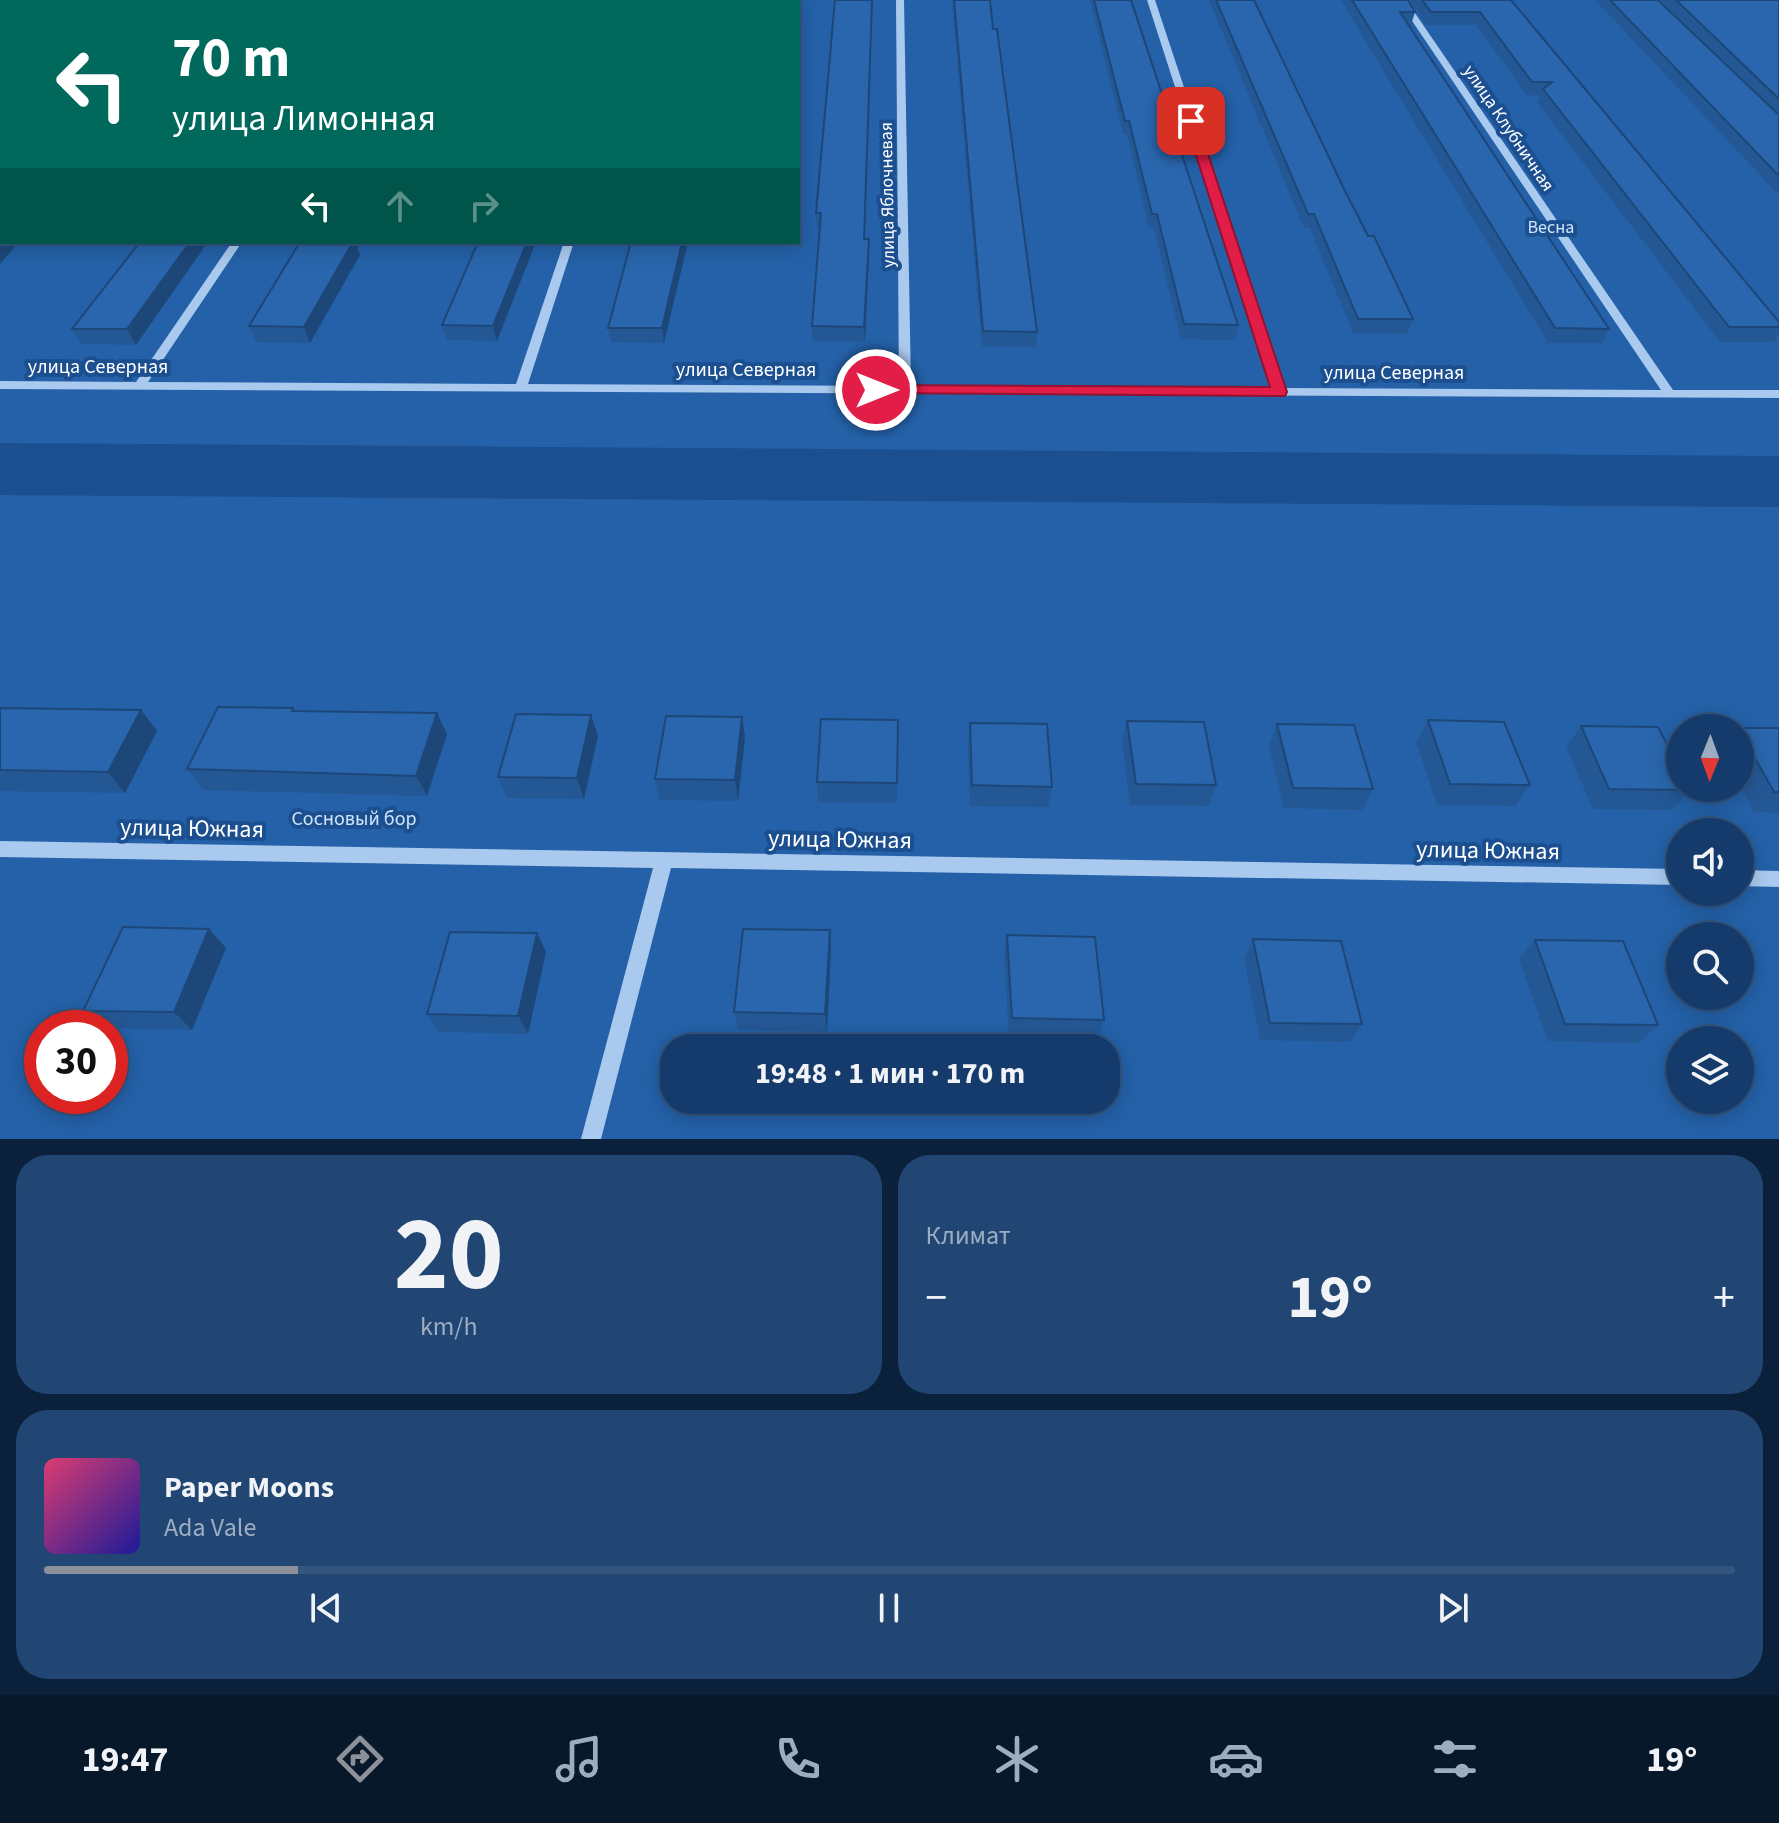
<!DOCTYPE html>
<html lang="ru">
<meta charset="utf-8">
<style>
:root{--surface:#143b6b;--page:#214673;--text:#f1f3f6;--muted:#9dadc1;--line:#33557e;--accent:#8c9099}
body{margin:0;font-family:"Source Sans 3",sans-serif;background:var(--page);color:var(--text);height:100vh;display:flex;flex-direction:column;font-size:30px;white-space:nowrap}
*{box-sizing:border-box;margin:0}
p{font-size:26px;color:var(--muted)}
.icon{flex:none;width:44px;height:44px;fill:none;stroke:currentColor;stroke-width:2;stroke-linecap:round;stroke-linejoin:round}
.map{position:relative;height:1139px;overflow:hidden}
.panel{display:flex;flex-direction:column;gap:16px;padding:16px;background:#0b203b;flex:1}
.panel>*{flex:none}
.hud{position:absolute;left:0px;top:0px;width:800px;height:244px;box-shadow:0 4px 20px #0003,0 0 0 2px var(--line);background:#00695c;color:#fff;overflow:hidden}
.needle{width:52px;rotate:181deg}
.tools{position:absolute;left:1666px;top:714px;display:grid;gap:16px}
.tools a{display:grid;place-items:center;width:88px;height:88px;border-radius:50%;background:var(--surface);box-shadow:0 4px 20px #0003,0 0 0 2px var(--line);font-size:40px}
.speed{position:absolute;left:24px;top:1010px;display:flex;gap:16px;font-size:40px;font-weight:700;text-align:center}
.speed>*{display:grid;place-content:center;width:104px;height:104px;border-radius:50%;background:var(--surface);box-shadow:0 4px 20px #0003,0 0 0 2px var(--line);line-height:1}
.speed .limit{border:12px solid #d22;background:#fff;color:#111}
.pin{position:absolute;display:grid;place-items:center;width:68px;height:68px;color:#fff;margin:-34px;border-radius:16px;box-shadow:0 4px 12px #0006}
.me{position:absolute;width:88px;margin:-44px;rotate:90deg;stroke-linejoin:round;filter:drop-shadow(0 0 6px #0008)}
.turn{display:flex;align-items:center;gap:28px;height:168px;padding:0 40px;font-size:36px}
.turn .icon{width:104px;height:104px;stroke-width:2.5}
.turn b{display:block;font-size:56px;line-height:68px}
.lanes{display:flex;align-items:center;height:76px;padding:0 40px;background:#0003;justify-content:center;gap:40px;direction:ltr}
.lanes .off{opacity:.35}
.big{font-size:60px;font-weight:700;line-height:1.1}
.panel .widget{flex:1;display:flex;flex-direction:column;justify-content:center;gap:12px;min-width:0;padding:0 28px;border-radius:32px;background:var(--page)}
.panel .dial{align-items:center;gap:0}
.dial b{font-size:104px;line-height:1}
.song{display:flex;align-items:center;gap:24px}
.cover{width:96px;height:96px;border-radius:12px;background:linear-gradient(135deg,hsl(340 70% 55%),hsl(240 70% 35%))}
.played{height:8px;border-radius:4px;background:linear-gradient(90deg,var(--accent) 15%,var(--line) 15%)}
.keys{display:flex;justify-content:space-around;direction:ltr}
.heat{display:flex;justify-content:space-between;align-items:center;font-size:44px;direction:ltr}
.panel .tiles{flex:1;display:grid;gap:16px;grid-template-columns:1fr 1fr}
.widget:last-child{grid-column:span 2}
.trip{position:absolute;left:660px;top:1034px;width:460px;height:80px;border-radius:32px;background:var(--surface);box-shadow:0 4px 20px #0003,0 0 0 2px var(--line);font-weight:700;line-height:80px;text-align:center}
.dock{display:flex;height:128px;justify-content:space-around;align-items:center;background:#08182b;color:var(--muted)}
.dock .icon{width:56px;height:56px}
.dock .current{color:var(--accent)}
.dock b{font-size:36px;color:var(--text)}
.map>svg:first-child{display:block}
.green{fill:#2461a8;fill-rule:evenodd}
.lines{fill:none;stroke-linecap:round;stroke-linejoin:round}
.minor{fill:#a9c9ee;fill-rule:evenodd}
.wall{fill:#245895}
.shaded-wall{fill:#1d4779}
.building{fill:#2a66ad;stroke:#1d4779;stroke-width:2}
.route{fill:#e11d48;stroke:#92132f;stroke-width:2}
.labels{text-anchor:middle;stroke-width:8;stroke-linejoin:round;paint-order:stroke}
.far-street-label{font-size:18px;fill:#fff;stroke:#1b4f8f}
.far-park-label{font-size:18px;fill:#cfe3fa;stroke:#1b4f8f}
.street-label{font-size:20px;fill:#fff;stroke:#1b4f8f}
.park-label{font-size:20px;fill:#cfe3fa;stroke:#1b4f8f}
.near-street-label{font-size:24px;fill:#fff;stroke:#1b4f8f}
</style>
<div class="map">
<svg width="1779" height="1139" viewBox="0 0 1779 1139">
<rect width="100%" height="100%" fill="#1b4f8f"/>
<g class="green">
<path d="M0,0H1779V456L0,443ZM2,2H798V242H2Z"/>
<path d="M0,495L1779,507V1139H0ZM1680,728H1740V788H1680ZM1680,832H1740V892H1680ZM1680,936H1740V996H1680ZM42,1028H110V1096H42ZM1680,1040H1740V1100H1680ZM674,1048H1106V1100H674Z"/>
</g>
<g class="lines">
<g class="minor">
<polygon points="399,0 407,0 398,2"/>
<polygon points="644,0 652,0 643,2"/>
<polygon points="896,0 904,0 911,386 1272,388 1147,0 1155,0 1284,388 1661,390 1398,0 1406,0 1673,390 1779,390 1779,398 0,389 0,381 136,382 232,242 242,242 148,382 516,384 564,242 574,242 528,384 899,386"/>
<polygon points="0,841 1680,869 1680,885 671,868 601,1139 581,1139 653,868 0,857"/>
<polygon points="1740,870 1779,871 1779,887 1740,886"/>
</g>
</g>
<g class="wall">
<polygon points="872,0 865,239 869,253 865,342 813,341 812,326 820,228 817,228 816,213"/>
<polygon points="952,0 990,0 993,29 1037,332 1036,347 982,346"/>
<polygon points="1090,0 1131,0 1238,325 1235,340 1181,339 1154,228 1149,228 1127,134 1123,134"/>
<polygon points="1209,0 1254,0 1344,189 1413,319 1407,334 1353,333 1310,228 1304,228"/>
<polygon points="1341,0 1408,0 1415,12 1411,25 1408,25 1609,329 1602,343 1548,343"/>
<polygon points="1410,0 1511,0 1779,322 1779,334 1774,342 1720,342 1537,102 1540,96 1527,95 1476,25 1427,25"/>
<polygon points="1595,0 1658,0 1729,67 1660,0 1779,0 1779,195"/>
<polygon points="140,242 136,345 81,344 72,329"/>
<polygon points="300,242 361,242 357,248 360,255 310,343 256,342 249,326"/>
<polygon points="478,242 497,341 447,340 442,325"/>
<polygon points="631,242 688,242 664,343 611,342 608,328"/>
<polygon points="0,708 157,731 125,793 0,791"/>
<polygon points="293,708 295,711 447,734 427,796 203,790 187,769"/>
<polygon points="742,717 745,738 738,801 660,800 655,779"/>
<polygon points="898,720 897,803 818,802 817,782"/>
<polygon points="1428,720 1530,785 1515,806 1437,805 1416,742"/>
<polygon points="1127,721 1216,785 1209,806 1130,805 1122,742"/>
<polygon points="970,723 1052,787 1048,807 970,806 968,744"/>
<polygon points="1277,724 1373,789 1362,810 1284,808 1269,745"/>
<polygon points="1581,726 1690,790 1672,810 1593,809 1566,747"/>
<polygon points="1740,728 1779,728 1779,813 1754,812 1740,786"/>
<polygon points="598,736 584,799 507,798 498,777"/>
<polygon points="209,929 226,948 192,1030 103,1028 83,1011"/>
<polygon points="830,930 831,949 827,1032 738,1030 734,1012"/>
<polygon points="537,933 546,952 528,1034 439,1032 427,1014"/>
<polygon points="1007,935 1104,1020 1098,1038 1009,1036 1004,954"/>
<polygon points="1253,939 1362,1024 1350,1042 1260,1040 1244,958"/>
<polygon points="1535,940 1658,1025 1638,1043 1548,1041 1519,959"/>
</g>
<g class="shaded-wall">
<polygon points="220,0 234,0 233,2 218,2"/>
<polygon points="869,239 869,253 865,342 864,327"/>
<polygon points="2,240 2,242 19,242 0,264 0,242"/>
<polygon points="190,242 208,242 136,345 127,329"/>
<polygon points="349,242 361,242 357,248 360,255 310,343 304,327"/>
<polygon points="527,242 536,242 497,341 493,326"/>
<polygon points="682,242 688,242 664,343 662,328"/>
<polygon points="141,710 157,731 125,793 108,772"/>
<polygon points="437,713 447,734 427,796 416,776"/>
<polygon points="591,715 598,736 584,799 577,778"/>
<polygon points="742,717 745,738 738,801 735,780"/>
<polygon points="209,929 226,948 192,1030 174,1012"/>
<polygon points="830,930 831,949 827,1032 825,1014"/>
<polygon points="537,933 546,952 528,1034 518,1016"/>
</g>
<g class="building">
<polygon points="79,0 220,0 218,2 77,2"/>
<polygon points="579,0 615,0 614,2 578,2"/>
<polygon points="697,0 734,0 733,2 697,2"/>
<polygon points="835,0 872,0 864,239 869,239 864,327 812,326 821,213 816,213"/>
<polygon points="954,0 990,0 993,29 997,29 1037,332 983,331"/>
<polygon points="1094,0 1131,0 1238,325 1184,324 1157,214 1152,214 1129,121 1125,121"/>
<polygon points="1216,0 1254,0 1344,189 1368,236 1374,236 1413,319 1358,319 1314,214 1308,214"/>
<polygon points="1352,0 1408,0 1415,12 1400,12 1609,329 1555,328"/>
<polygon points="1422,0 1511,0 1779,322 1779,327 1729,327 1543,89 1552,82 1532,82 1480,12 1431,12"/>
<polygon points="1610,0 1658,0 1779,115 1779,176"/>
<polygon points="1676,0 1779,0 1779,99"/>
<polygon points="2,69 2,240 0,242 0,71"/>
<polygon points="140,242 190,242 127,329 72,329"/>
<polygon points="300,242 353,242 304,327 249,326"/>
<polygon points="478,242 527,242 493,326 442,325"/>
<polygon points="631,242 682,242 662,328 608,328"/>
<polygon points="218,707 293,708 292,711 437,713 416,776 187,769"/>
<polygon points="0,708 141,710 108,772 0,770"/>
<polygon points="516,714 591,715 577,778 498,777"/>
<polygon points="666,716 742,717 735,780 655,779"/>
<polygon points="821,719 898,720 897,783 817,782"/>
<polygon points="1428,720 1504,722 1530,785 1450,784"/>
<polygon points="1127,721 1204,722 1216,785 1136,784"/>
<polygon points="970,723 1047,724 1052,787 972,785"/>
<polygon points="1277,724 1354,725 1373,789 1293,788"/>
<polygon points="1581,726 1658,727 1680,770 1680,788 1689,788 1690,790 1609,789"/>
<polygon points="1738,728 1779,728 1779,792 1774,792 1740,731 1740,728"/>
<polygon points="123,927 209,929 174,1012 83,1011"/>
<polygon points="743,929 830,930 825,1014 734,1012"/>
<polygon points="450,932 537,933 518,1016 427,1014"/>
<polygon points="1007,935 1095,937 1104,1020 1012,1018"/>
<polygon points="1253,939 1341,941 1362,1024 1270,1023"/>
<polygon points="1535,940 1623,941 1658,1025 1565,1024"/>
</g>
<polygon class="route" points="1191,117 1197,121 1287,392 1285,396 870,393 868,390 876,385 1270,387 1185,121"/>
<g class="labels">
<g class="far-street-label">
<text transform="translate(1509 128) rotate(56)" y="6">улица Клубничная</text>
<text transform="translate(887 195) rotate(-91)" y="6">улица Яблочневая</text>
</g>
<g class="far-park-label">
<text x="1551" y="233">Весна</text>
</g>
<g class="street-label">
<text x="98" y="373">улица Северная</text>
<text x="746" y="376">улица Северная</text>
<text x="1394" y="379">улица Северная</text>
</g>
<g class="park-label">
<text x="354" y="825">Сосновый бор</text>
</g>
<g class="near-street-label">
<text transform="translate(192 828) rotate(1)" y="8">улица Южная</text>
<text transform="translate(840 839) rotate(1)" y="8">улица Южная</text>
<text transform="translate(1488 850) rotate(1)" y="8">улица Южная</text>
</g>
</g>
</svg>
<div class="tools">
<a><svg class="needle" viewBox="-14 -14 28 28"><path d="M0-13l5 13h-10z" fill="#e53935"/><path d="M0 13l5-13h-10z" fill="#9dadc1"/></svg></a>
<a><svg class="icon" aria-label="sound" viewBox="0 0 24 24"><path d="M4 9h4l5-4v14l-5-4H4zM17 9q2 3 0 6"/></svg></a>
<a><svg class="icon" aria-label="search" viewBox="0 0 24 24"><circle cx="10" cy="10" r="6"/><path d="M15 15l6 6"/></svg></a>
<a><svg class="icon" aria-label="layers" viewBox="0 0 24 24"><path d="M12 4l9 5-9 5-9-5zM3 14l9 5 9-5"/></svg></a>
</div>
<div class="speed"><div class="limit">30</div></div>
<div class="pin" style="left:1191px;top:121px;background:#d93025"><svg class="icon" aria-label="arrive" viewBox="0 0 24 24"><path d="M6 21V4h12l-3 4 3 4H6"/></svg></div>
<svg class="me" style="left:876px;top:390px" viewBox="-20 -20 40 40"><circle r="17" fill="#e11d48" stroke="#fff" stroke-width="3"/><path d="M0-11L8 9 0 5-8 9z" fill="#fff"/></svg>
<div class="trip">19:48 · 1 мин · 170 m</div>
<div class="hud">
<div class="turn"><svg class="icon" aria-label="left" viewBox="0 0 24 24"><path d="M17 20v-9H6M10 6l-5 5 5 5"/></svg><div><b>70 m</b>улица Лимонная</div></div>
<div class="lanes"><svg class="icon" aria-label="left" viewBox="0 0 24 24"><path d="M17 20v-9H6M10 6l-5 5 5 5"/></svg><svg class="icon off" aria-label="ahead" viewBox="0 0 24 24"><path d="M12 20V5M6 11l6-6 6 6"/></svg><svg class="icon off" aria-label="right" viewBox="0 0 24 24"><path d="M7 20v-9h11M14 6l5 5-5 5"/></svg></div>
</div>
</div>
<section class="panel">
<div class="tiles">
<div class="widget dial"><b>20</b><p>km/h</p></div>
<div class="widget"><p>Климат</p>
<div class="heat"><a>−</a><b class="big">19°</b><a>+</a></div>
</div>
<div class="widget">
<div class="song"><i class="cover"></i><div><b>Paper Moons</b><p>Ada Vale</p></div></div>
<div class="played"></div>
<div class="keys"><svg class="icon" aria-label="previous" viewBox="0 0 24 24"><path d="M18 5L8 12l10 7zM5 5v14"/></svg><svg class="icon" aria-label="pause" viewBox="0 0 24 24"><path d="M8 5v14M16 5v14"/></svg><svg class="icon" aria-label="next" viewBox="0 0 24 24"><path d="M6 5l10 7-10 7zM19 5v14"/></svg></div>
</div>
</div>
</section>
<nav class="dock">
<b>19:47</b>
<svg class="icon current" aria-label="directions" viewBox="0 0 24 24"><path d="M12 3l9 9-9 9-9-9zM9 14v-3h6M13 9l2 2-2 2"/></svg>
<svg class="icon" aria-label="music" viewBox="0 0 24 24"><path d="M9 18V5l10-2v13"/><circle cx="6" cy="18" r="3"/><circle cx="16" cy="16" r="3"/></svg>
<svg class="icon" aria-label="phone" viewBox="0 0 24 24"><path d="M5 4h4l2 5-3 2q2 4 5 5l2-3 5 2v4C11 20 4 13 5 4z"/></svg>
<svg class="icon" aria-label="climate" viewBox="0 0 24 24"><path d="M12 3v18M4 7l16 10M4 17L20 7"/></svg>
<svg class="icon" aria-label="car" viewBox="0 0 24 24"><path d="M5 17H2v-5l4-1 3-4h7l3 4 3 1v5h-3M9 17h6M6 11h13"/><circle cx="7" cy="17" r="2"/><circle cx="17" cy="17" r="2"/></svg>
<svg class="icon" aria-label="filters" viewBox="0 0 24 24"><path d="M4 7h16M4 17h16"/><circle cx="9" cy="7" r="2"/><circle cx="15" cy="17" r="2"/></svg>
<b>19°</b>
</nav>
